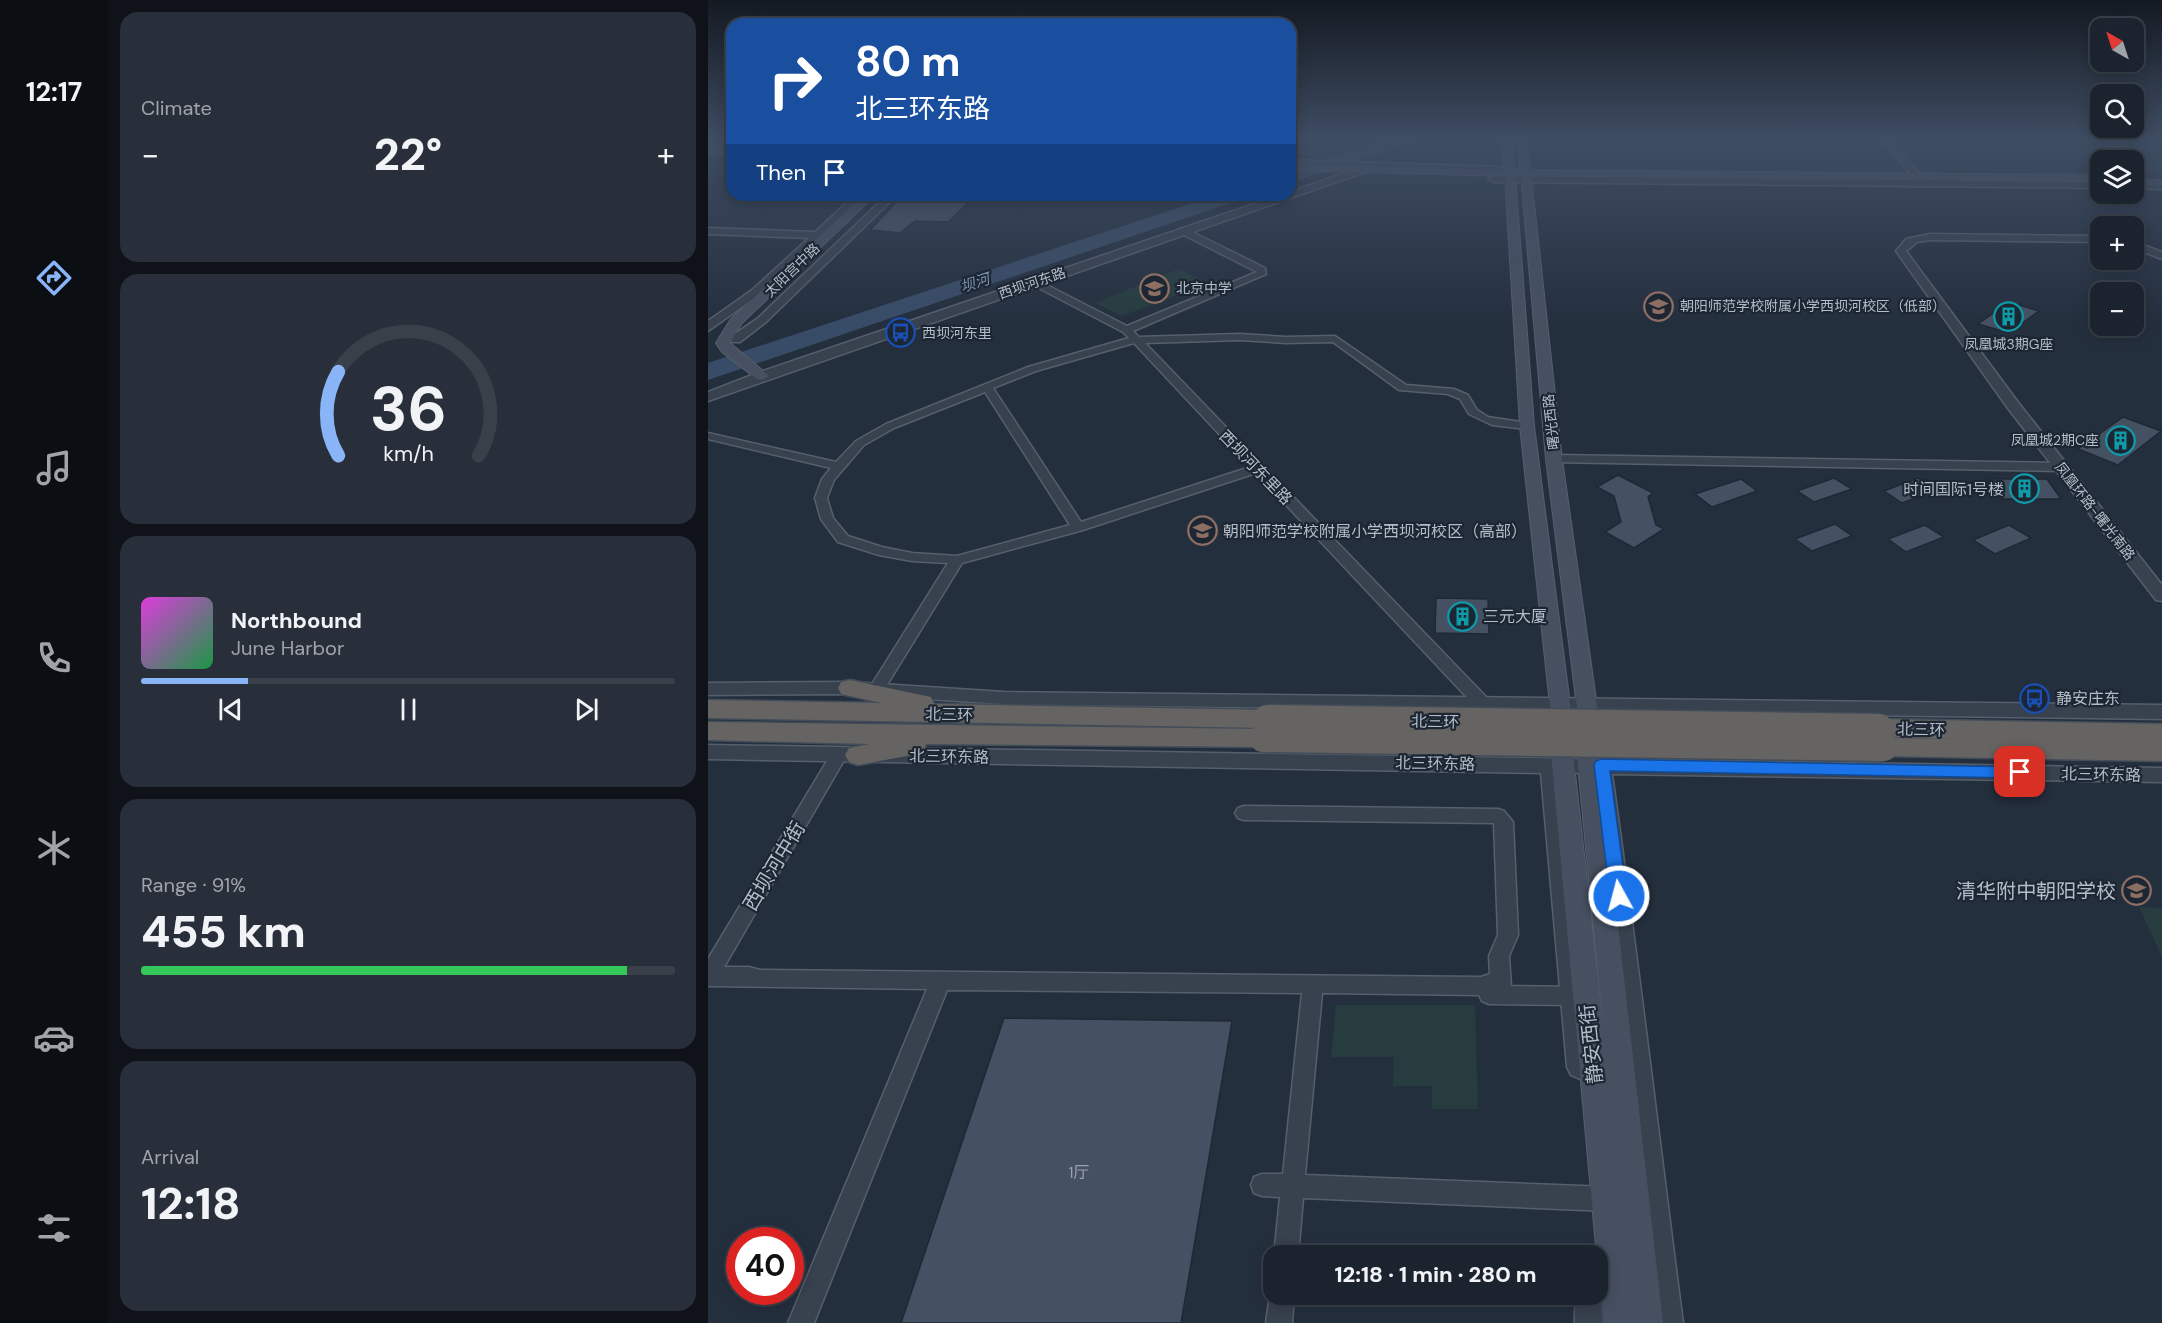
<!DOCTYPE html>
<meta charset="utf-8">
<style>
:root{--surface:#1b232e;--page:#282f3a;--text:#f1f3f6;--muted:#a0a4aa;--line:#39404a;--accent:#8ab4f8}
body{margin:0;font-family:"DM Sans","Noto Sans SC",sans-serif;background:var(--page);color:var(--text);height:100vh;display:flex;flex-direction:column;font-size:22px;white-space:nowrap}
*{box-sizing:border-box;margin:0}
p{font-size:20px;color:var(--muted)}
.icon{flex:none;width:33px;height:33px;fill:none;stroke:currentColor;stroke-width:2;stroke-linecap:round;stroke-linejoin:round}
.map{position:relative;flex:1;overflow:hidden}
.drawer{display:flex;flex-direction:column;gap:12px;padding:12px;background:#0f1319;width:600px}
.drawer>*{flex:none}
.top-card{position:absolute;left:18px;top:18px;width:570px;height:183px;border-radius:18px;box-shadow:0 3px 15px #0003,0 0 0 2px var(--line);background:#1a4fa0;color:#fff;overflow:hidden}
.needle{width:39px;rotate:321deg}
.fabs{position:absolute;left:1382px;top:18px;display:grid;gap:12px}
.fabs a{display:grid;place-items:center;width:54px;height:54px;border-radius:12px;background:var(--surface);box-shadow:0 3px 15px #0003,0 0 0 2px var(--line);font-size:30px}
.speed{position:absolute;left:18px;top:1227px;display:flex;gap:12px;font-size:30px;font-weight:700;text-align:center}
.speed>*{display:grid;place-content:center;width:78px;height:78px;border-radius:50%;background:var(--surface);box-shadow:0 3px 15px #0003,0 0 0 2px var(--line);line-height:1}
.speed .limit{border:9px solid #d22;background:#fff;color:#111}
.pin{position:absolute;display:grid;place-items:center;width:51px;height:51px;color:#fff;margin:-26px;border-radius:12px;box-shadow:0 3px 9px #0006}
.me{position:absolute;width:66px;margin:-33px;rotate:353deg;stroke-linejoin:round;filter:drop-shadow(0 0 4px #0008)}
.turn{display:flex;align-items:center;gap:21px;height:126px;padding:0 30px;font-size:27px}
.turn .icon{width:78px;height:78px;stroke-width:2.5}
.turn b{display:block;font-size:42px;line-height:51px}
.then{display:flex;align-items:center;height:57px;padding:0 30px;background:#0003;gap:12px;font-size:22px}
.big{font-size:45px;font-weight:800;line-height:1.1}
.drawer .card{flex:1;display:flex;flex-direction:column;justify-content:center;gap:9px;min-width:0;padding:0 21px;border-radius:18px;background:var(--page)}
.drawer .dial{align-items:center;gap:0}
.dial svg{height:156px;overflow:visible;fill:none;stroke:var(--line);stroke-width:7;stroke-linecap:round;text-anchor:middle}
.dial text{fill:var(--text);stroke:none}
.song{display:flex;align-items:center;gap:18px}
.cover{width:72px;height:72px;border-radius:9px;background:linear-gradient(135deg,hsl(300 70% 55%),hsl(140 70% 35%))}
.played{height:6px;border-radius:3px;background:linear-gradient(90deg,var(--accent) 20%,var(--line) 20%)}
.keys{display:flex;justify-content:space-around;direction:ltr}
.heat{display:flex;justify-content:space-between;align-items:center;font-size:33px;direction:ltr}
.charge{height:9px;border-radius:4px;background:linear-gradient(90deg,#34c759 91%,var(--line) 0)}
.trip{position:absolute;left:555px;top:1245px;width:345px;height:60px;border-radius:18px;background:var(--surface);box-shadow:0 3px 15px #0003,0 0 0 2px var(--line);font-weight:800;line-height:60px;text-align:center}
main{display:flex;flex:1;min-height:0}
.dock{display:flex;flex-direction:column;width:108px;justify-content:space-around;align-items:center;background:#0b0e12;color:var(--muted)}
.dock .icon{width:42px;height:42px}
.dock .on{color:var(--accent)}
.dock b{font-size:27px;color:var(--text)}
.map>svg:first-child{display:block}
.green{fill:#263c3f}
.water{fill:#394c67}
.building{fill:#455162;stroke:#1f2835;stroke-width:1.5}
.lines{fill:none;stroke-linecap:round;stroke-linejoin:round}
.minor-casing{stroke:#565f6c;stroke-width:3}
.tertiary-casing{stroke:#565f6c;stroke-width:3}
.secondary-casing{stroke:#565f6c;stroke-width:2}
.trunk-casing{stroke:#434c59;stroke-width:3}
.minor{fill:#38414e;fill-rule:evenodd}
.tertiary{fill:#38414e;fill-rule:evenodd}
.secondary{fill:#465061;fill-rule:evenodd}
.trunk{fill:#656462;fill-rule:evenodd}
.trunk-bridge-casing{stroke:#434c59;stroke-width:31;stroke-linecap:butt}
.trunk-bridge{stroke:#656462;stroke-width:28}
.route{fill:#1a73e8;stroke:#114b97;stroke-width:1.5}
.labels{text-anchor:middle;stroke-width:4.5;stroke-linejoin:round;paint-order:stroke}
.far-street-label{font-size:14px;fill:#b4bcc9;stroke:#1d2633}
.far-poi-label{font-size:14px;fill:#b4bcc9;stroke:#1d2633;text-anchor:start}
.far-water-label{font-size:15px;font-style:italic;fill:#7c92b1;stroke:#1d2633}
.street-label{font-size:16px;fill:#b4bcc9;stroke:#1d2633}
.poi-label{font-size:16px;fill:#b4bcc9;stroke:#1d2633;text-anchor:start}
.near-number-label{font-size:16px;fill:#98a1af}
.near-street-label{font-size:20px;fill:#b4bcc9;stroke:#1d2633}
.near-poi-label{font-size:20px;fill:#b4bcc9;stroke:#1d2633;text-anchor:end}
</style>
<main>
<nav class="dock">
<b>12:17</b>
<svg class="icon on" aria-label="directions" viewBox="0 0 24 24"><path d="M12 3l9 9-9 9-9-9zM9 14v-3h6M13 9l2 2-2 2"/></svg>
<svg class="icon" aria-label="music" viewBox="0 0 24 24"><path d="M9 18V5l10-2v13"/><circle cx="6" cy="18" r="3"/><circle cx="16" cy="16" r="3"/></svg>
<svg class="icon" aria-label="phone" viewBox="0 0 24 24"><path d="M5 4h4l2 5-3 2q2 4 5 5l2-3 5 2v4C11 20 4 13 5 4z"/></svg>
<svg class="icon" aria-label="climate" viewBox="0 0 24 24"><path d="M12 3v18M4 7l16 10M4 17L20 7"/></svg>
<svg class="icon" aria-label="car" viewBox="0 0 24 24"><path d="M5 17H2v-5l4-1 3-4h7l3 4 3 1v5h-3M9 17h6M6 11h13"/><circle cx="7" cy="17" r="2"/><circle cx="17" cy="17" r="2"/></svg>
<svg class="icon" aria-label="filters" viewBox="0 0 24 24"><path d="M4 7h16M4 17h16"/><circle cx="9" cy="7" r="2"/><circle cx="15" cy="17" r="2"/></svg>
</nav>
<section class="drawer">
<div class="card"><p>Climate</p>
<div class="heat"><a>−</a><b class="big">22°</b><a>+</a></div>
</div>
<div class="card dial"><svg viewBox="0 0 100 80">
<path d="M14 69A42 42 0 1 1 86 69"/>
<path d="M14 69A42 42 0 0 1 14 26" stroke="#8ab4f8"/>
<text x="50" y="56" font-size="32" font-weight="700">36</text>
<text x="50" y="72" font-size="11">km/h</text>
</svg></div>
<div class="card">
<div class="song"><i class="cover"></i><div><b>Northbound</b><p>June Harbor</p></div></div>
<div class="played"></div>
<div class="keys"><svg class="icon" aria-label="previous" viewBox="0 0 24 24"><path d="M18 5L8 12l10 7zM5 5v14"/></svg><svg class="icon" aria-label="pause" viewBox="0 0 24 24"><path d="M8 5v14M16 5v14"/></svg><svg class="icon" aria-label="next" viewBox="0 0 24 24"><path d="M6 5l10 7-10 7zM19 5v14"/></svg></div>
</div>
<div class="card"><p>Range · 91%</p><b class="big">455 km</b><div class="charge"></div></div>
<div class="card"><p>Arrival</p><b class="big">12:18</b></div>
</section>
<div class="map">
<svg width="1454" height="1323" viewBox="0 0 1454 1323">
<rect width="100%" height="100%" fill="#242f3e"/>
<g class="green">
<path d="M1353,138H1454V172H1436L1425,169V160C1394,160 1378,157 1353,138Z"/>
<polygon points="471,269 500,283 414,316 387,303"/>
<polygon points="1431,907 1454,908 1454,957"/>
<polygon points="628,1005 767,1005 770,1109 724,1109 724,1086 685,1086 686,1057 623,1057"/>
</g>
<g class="water">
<polygon points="684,138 717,138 582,183 582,171"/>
<polygon points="509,195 546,195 0,380 0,363"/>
</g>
<g class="building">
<polygon points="195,195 268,195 240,222 207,221 192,233 162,230"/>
<polygon points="1301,302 1331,311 1301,333 1270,324"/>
<polygon points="1415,417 1453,431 1410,465 1370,449"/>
<polygon points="910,475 945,493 940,497 948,525 956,529 926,548 897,532 913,522 906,496 889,487"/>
<polygon points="1126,478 1144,489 1106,502 1089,491"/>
<polygon points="1210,478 1229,490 1194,503 1176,491"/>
<polygon points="1033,479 1049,491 1004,507 987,494"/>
<polygon points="1281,479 1339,479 1353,499 1294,499"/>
<polygon points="1127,524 1144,536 1104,551 1087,539"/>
<polygon points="1217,525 1236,537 1198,552 1180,539"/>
<polygon points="1301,525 1323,538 1287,554 1265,540"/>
<polygon points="728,598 780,599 781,634 727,633"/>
<polygon points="296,1018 524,1021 473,1323 193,1323"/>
</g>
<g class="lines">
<defs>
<g id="minor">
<path d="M472,229H478L557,268L558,274L425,331L431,337L532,334L578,337L627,336L698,385L746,389L760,395L769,410L780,417L819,423L825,426L819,429L784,425L761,414L752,399L740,394L691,390L625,342L578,343L532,340L437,343L781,700L783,704L781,708H769L548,473L375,530L254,563L174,693H164L161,689L240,563L204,561L171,555L130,542L113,519L107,498L114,479L123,468L0,439V433L128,462L148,441L178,424L320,367L421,338L415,332L323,284V280H329L419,326L549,272L472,233ZM426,343L542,467L373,522L285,388L328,371ZM277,392L362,525L249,556L204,553L174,547L140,536L125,518L119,498L126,480L156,445L186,428Z"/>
<polygon points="846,455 1353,463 1359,467 1353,471 842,462 842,456"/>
<polygon points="131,749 137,751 139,755 16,967 41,967 52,970 773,977 782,974 781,956 790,935 786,823 536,820 530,818 527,813 530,808 536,806 790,809 796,811 805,822 810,935 801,956 803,986 873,987 880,990 883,996 880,1002 873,1005 781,1004 774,1001 771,995 614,993 597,1175 899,1187 907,1191 911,1199 907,1207 899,1211 595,1198 590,1256 566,1256 572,1197 554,1196 546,1193 543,1185 546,1177 554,1174 575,1174 594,993 239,990 106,1323 80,1323 219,989 0,986 0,959 125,751"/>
<polygon points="565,1285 566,1294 586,1294 584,1323 558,1323 562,1294"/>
</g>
<g id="tertiary">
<polygon points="1172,138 1180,138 1217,180 1392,182 1392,188 785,182 780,179 785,176 1208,180"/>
<polygon points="0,144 24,145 24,151 0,150"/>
<polygon points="582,160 793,167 797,170 793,173 661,168 660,171 0,401 0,392 49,373 572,195 582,195 582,192 651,168 582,166"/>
<polygon points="1425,182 1454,183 1454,189 1425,188"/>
<polygon points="147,195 158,195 52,294 0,331 0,321 44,290 101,238 0,234 0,228 107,232"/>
<polygon points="179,195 189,195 58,322 32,342 24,342 24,336 50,318"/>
<polygon points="1222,234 1392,236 1392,242 1222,240 1209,242 1198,251 1309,401 1454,585 1454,601 1448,600 1299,407 1188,251 1198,239"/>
<polygon points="1425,241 1454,252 1454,259 1425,248"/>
<polygon points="142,682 296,692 1454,705 1454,719 296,704 142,694 0,695 0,683"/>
<path d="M0,745L1454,768V782L904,774C930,957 951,1140 975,1323H945C924,1140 907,956 884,773H853L885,1067L881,1075L872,1079L863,1075L859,1067L833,773L0,759Z"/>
<path d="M893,1265L903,1270C911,1288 915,1304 897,1316V1323H867C866,1302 867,1294 890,1294V1267Z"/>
</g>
<g id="secondary">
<path d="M794,138H804L806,170H812L809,138H818L822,170L1392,175V181L823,176L854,459L889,707L892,765L955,1323H895L844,764L842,705L812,426L797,176L582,170V164L796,170ZM807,176H813L838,459L869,707L870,765L896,1035L866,764L862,705L826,426Z"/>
<polygon points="0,148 24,149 24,155 0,154"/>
<polygon points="1425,179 1454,180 1454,186 1425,185"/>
<polygon points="156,195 167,195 33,324 22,343 61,376 54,380 49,379 14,352 8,343 23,319"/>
</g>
<g id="trunk">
<polygon points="142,680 223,697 226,704 559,710 568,713 572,719 568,725 559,728 0,718 0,700 174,703 133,694 130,688 133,682"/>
<polygon points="1171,719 1454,724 1454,761 1176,756 1167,754 1163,747 1167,740 1176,738 1246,739 1171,737 1162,734 1158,728 1162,722"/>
<polygon points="0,722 555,729 564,731 568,738 564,745 555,747 218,744 215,753 150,765 141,762 137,755 141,748 162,744 0,740"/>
</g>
</defs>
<use href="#minor" class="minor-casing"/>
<use href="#tertiary" class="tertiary-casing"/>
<use href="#secondary" class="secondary-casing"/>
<use href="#trunk" class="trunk-casing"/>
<use href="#minor" class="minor"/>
<use href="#tertiary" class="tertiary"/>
<use href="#secondary" class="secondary"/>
<use href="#trunk" class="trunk"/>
<defs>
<g id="trunk-bridge">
<polyline points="559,719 1171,728"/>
<polyline points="555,738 1176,747"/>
</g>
</defs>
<use href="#trunk-bridge" class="trunk-bridge-casing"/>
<use href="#trunk-bridge" class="trunk-bridge"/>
</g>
<linearGradient id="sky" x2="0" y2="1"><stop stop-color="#141a22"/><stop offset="0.43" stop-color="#3f4d63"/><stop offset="1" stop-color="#3f4d63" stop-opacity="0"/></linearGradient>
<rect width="1454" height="323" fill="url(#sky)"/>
<polygon class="route" points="893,759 1312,767 1317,768 1320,772 1317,776 1312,778 902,771 919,896 917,901 911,903 905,901 902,896 886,765 888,761"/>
<defs>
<symbol id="school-ring" viewBox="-11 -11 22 22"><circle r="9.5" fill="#1d2633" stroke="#8d6e63" stroke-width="1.5"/><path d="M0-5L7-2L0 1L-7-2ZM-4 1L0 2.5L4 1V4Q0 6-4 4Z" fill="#8d6e63"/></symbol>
<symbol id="building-ring" viewBox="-11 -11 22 22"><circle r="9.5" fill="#1d2633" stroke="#0f9aa8" stroke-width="1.5"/><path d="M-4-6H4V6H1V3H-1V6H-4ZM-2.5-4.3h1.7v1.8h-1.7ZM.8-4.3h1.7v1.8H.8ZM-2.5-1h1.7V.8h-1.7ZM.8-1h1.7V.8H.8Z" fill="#0f9aa8"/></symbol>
<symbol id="bus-ring" viewBox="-11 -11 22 22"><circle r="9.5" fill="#1d2633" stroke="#1a4fb4" stroke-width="1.5"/><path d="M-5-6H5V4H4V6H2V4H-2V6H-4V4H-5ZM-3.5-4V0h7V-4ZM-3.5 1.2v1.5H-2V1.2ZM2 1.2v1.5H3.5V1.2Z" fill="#1a4fb4"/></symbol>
</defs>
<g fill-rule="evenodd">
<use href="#school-ring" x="430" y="272" width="33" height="33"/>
<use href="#school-ring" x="934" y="290" width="33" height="33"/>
<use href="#building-ring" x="1284" y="300" width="33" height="33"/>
<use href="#bus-ring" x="176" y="316" width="33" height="33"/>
<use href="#building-ring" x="1396" y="424" width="33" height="33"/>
<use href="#building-ring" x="1300" y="472" width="33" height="33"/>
<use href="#school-ring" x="478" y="514" width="33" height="33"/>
<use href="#building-ring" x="738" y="600" width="33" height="33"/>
<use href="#bus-ring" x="1310" y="682" width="33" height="33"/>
<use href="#school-ring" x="1412" y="874" width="33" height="33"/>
</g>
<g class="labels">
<g class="far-street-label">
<text transform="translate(84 270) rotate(-44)" y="5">太阳宫中路</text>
<text transform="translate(324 283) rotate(-19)" y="5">西坝河东路</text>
<text transform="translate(843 422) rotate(-96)" y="5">曙光西路</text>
<text transform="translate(1387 511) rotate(52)" y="5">凤凰环路-曙光南路</text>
</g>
<g class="far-poi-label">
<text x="468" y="293">北京中学</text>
<text x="972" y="311">朝阳师范学校附属小学西坝河校区（低部）</text>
<text x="214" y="338">西坝河东里</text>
<text x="1301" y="349" text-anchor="middle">凤凰城3期G座</text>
<text x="1391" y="445" text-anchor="end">凤凰城2期C座</text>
</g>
<g class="far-water-label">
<text transform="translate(267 283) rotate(-18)" y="5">坝河</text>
</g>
<g class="street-label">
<text transform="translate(548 467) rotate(46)" y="6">西坝河东里路</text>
<text transform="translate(241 714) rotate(1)" y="6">北三环</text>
<text transform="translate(727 721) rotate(1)" y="6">北三环</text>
<text transform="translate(1213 729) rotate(1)" y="6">北三环</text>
<text transform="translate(241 756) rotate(1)" y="6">北三环东路</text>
<text transform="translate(727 763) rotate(1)" y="6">北三环东路</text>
<text transform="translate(1393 774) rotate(1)" y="6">北三环东路</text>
</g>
<g class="poi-label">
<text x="1296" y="495" text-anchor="end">时间国际1号楼</text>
<text x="515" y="537">朝阳师范学校附属小学西坝河校区（高部）</text>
<text x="775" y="622">三元大厦</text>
<text x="1348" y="704">静安庄东</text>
</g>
<g class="near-number-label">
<text x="371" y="1178">1厅</text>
</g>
<g class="near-street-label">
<text transform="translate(66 866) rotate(-59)" y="7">西坝河中街</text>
<text transform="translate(883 1044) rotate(-96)" y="7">静安西街</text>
</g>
<g class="near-poi-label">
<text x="1408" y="898">清华附中朝阳学校</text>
</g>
</g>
</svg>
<div class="fabs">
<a><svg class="needle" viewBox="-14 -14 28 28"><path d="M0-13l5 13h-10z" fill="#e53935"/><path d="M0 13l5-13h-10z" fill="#a0a4aa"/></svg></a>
<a><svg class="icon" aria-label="search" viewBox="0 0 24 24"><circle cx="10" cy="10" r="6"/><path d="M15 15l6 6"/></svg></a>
<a><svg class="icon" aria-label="layers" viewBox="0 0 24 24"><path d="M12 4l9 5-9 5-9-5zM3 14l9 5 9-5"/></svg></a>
<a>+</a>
<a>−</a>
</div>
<div class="speed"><div class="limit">40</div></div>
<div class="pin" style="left:1312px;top:772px;background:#d93025"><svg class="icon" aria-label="arrive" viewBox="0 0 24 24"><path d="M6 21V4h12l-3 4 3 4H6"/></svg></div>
<svg class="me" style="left:911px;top:896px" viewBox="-20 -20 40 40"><circle r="17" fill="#1a73e8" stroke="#fff" stroke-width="3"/><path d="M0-11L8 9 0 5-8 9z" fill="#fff"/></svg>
<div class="trip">12:18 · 1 min · 280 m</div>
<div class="top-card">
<div class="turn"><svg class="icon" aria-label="right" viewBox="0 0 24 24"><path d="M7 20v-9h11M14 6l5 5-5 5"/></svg><div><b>80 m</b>北三环东路</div></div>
<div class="then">Then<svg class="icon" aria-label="arrive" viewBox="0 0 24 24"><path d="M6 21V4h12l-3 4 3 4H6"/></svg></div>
</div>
</div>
</main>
